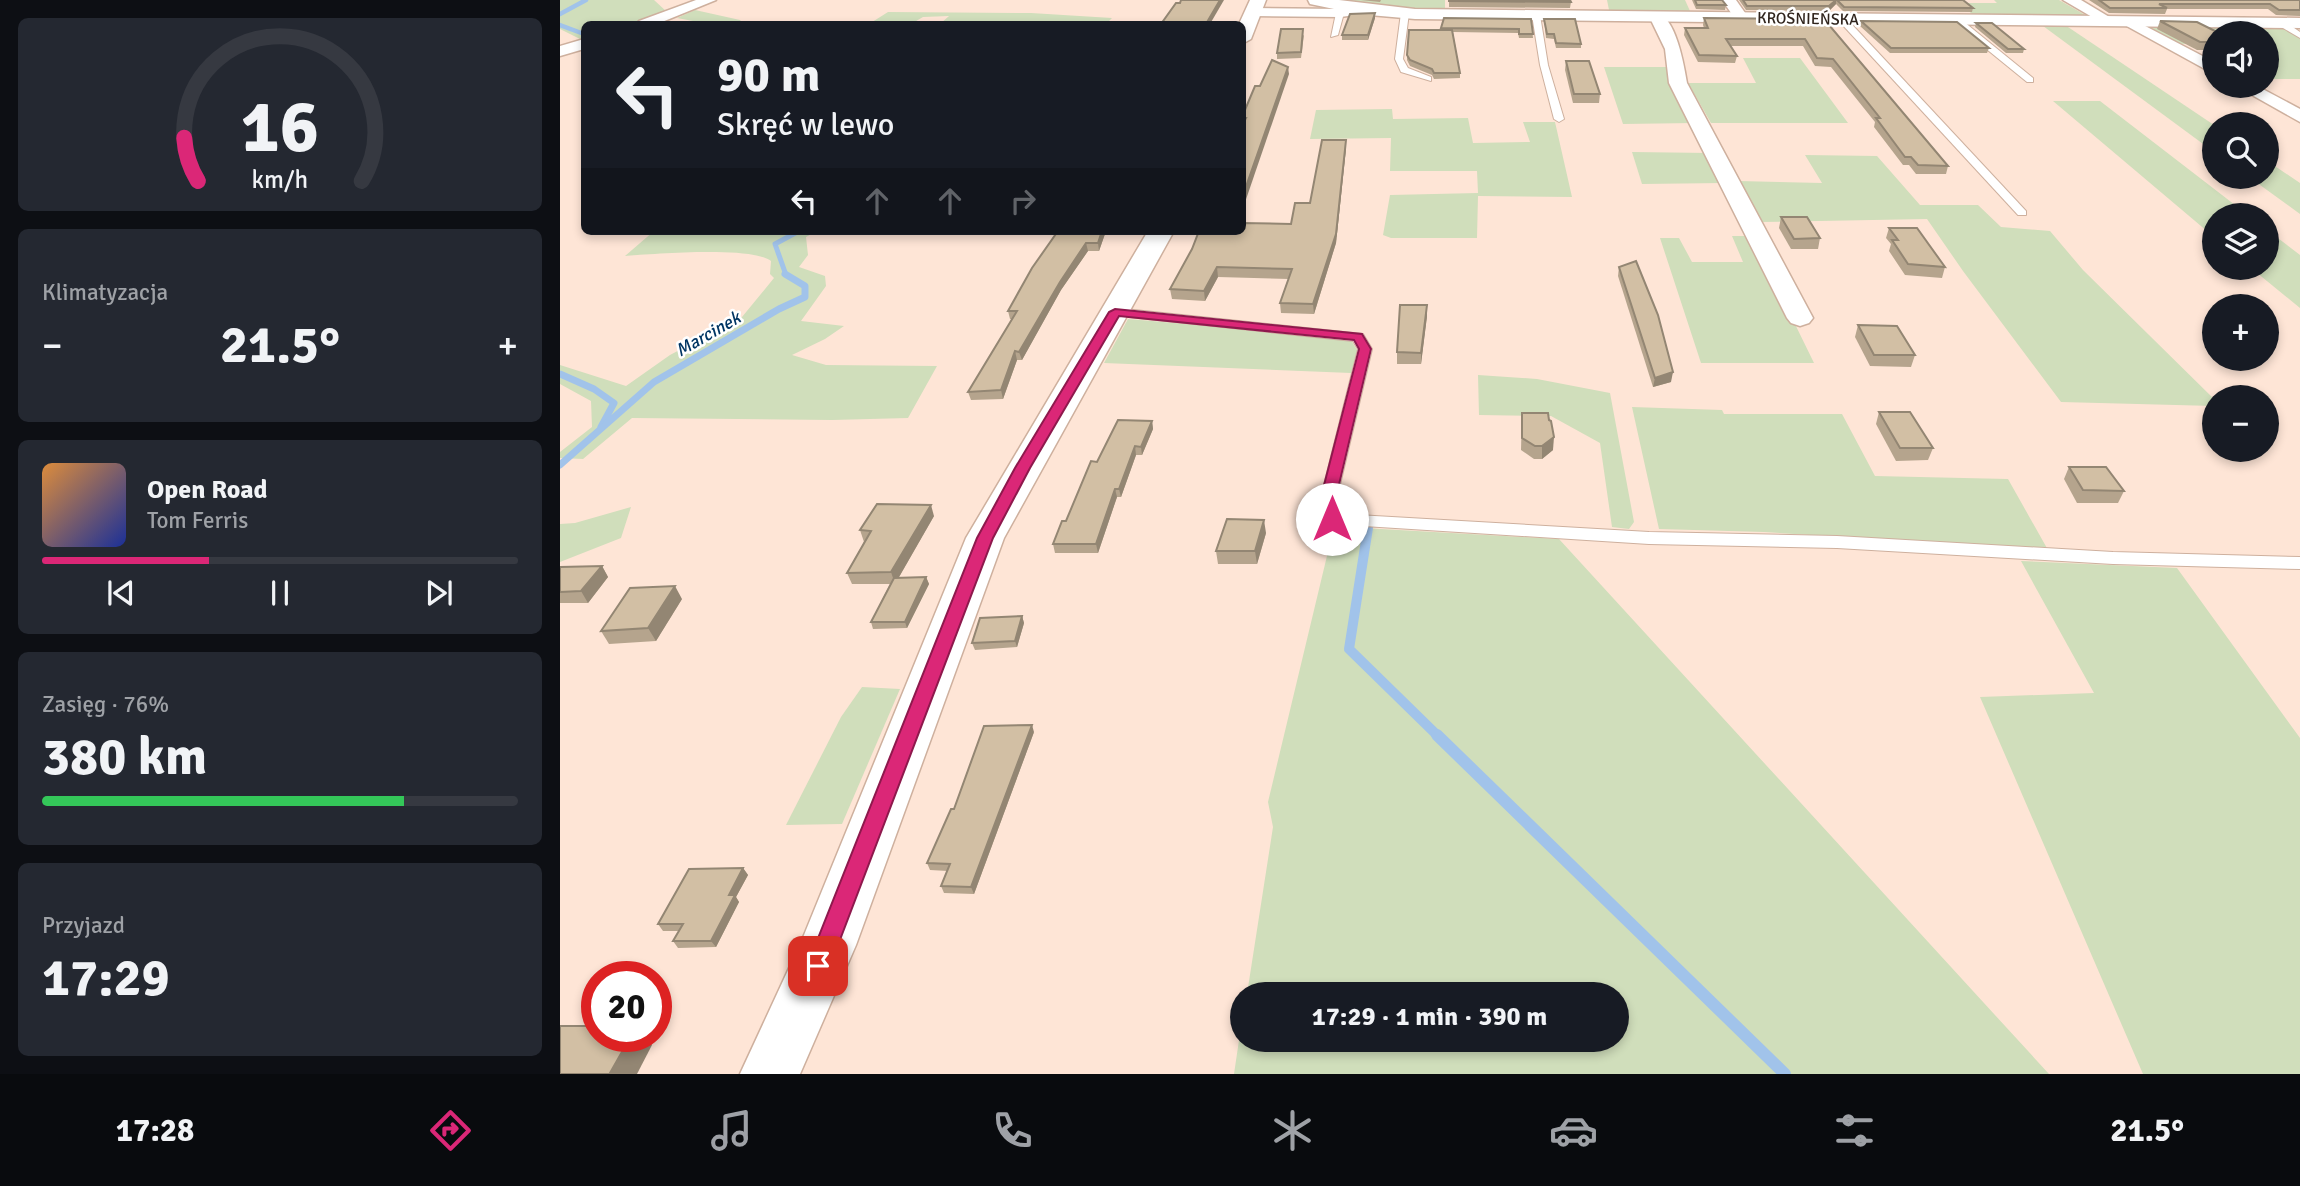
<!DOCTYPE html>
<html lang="pl">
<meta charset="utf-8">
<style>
:root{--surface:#171b24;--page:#242831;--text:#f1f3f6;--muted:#9ea1a6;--line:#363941;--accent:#db2777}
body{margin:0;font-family:Signika,sans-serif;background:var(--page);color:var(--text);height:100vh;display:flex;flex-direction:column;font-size:26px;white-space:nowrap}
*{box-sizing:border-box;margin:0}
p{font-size:23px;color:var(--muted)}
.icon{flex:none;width:38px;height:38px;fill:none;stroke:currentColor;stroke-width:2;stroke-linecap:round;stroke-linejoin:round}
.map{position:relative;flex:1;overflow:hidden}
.details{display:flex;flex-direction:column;gap:18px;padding:18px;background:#0d0f14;width:560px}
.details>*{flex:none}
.guide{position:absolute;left:21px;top:21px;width:665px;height:214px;border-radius:10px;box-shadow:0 4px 10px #0003;background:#171b24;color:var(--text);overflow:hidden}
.tools{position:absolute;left:1642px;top:21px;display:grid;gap:14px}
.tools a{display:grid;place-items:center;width:77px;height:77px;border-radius:50%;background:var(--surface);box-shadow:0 4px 10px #0003;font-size:35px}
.speed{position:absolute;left:21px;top:961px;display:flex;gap:14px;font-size:35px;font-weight:700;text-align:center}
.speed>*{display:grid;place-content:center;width:91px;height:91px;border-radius:50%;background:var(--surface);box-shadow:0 4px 10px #0003;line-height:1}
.speed .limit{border:10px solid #d22;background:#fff;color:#111}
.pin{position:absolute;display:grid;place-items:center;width:60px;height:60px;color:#fff;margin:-30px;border-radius:14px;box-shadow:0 4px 10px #0006}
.me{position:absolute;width:77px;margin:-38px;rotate:0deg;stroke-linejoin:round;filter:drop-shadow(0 0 5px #0008)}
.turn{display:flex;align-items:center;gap:24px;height:147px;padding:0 21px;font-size:32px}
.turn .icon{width:91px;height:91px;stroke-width:2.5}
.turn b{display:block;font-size:49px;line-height:60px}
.lanes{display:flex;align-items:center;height:66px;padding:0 21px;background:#0003;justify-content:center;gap:35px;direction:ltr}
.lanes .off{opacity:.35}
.big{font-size:52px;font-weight:700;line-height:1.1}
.details .widget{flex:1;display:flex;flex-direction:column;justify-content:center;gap:10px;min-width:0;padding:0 24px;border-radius:10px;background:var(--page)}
.details .dial{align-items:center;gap:0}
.dial svg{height:182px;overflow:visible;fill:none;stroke:var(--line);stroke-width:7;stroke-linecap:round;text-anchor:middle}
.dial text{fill:var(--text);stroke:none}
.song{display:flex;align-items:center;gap:21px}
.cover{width:84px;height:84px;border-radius:10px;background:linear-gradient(135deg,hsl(30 70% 55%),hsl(230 70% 35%))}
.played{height:7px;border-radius:4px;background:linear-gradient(90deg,var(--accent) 35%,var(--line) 35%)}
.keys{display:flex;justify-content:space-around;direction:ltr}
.heat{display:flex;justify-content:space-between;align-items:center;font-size:38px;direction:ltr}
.charge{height:10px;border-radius:5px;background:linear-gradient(90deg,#34c759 76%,var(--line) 0)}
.trip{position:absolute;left:670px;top:982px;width:399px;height:70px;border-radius:35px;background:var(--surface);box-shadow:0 4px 10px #0003;font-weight:700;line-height:70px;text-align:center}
.dock{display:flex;height:112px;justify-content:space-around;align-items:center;background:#090b0e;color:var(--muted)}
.dock .icon{width:49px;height:49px}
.dock .selected{color:var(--accent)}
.dock b{font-size:32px;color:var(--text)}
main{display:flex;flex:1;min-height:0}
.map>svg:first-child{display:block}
.green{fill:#d0debb}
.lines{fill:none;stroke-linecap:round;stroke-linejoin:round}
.stream-far4{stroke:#a1c3ea;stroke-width:4.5}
.stream-far3{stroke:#a1c3ea;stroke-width:5}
.stream-far2{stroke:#a1c3ea;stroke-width:7}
.stream-far1{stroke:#a1c3ea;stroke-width:10}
.stream{stroke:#a1c3ea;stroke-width:12}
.service-casing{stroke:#ceb09e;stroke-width:2}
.minor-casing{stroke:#ceb09e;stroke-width:3}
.tertiary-casing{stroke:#ceb09e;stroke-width:3}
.secondary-casing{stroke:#ceb09e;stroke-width:3}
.service{fill:#fff;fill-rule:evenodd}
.minor{fill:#fff;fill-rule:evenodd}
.tertiary{fill:#fff;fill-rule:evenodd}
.secondary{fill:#fff;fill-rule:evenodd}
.wall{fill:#b5a48d}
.shaded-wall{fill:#938673}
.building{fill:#d2bfa4;stroke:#938673;stroke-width:2}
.route{fill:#db2777;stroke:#8e194d;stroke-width:2}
.labels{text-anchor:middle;stroke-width:5;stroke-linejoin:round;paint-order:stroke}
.far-street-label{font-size:16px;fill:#2f241d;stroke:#fff}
.far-water-label{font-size:18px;font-style:italic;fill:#003563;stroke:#fff}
</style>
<main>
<section class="details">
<div class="widget dial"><svg viewBox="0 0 100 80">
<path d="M14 69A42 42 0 1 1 86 69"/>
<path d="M14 69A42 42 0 0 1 8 50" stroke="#db2777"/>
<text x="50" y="56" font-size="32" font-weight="700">16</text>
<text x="50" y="72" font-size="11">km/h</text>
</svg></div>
<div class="widget"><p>Klimatyzacja</p>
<div class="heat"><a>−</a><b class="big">21.5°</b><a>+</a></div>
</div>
<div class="widget">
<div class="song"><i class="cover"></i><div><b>Open Road</b><p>Tom Ferris</p></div></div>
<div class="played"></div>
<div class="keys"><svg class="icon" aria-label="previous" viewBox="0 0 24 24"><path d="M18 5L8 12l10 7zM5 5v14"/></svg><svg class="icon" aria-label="pause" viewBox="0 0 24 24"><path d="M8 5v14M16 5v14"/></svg><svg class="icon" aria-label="next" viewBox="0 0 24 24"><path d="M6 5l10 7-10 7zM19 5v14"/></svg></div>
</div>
<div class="widget"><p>Zasięg · 76%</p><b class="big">380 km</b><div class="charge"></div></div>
<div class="widget"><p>Przyjazd</p><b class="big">17:29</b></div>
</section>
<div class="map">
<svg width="1740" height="1074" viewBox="0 0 1740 1074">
<rect width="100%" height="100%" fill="#fee5d6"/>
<g class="green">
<polygon points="0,0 94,0 107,12 72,24 24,24 24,41 0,29"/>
<polygon points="780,0 885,0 885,9 830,7"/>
<polygon points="1047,0 1125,0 1130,11 1049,10"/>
<polygon points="1434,0 1499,0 1527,16 1412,14 1400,3 1437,3"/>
<polygon points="135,10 180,20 183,24 149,24 117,18"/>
<polygon points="328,12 471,13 552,18 546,24 380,24 389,16 363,17 351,24 309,24"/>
<polygon points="1479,23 1502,23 1654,125 1654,152"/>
<polygon points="1591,24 1720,26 1740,38 1740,79 1706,79 1706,33 1654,33 1654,43 1619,44 1589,27"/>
<polygon points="1183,58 1240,58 1288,123 1151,123 1128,83 1196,83"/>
<polygon points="1044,67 1111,67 1134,123 1063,124"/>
<polygon points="1493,101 1540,101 1688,215 1654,215 1654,237"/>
<polygon points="832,109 833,119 908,118 913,143 970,142 963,122 995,122 1012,197 918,196 917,238 831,238 823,235 830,195 918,193 917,171 830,171 831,138 750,139 756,110"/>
<polygon points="1072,152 1150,153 1163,183 1082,184"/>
<polygon points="1245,155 1317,156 1360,205 1418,205 1441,227 1490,231 1523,270 1654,399 1654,406 1501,402 1403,271 1367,219 1200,222 1178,181 1262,183"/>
<polygon points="1706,160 1740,183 1740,214 1689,177 1706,177"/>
<polygon points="1706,229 1740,255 1740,308 1691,268 1706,268"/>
<path d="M94,231H257L246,237L248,255L239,267L265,276L266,286L241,321L284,326L265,339L232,355L266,365L377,366L348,418L272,420L72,418L23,459L0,458V452L32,427L31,401L0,384V365L66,386L110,355L182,317L214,278L210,274L211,261C192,246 93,254 65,256Z"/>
<polygon points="1172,236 1192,236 1254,363 1141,363 1100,238 1119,238 1132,262 1183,262"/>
<polygon points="568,319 780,337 792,342 797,350 791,373 544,363"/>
<polygon points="918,375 977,379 1050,393 1074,522 1069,529 1052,527 1040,443 991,416 919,415"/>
<polygon points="1072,407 1162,410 1164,414 1282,414 1315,476 1448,479 1488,550 1204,532 1099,529"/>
<polygon points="71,507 61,538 0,562 0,524 15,523"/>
<polygon points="786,527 999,539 1489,1074 674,1074 682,1020 682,1040 1057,1040 1057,994 687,994 713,827 708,802 772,535"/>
<polygon points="1461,561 1617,568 1740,738 1740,1074 1583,1074 1420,697 1534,693"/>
<polygon points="302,687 340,689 282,824 226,825 281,717"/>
</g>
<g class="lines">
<g class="stream-far4">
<polyline points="0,14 26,0"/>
<polyline points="0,25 24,34"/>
</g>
<polyline class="stream-far3" points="226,275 215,244 239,231"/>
<g class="stream-far2">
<polyline points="0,374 34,389 54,403 41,427"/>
<polyline points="0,465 94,382 219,309 245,297 245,286 225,274"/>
</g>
<polyline class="stream-far1" points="808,528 789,649 879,737"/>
<polyline class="stream" points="877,735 1225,1074"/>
<defs>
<g id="service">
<polygon points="780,11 784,13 778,35 771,37 776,13"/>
<polygon points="845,11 849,13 843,59 848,68 871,77 871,81 841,72 835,59 841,13"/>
<polygon points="976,13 980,15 988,65 1004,119 999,122 994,119 980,65 972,15"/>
<polygon points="1278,16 1284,16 1466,211 1466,215 1458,215 1278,20"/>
<polygon points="1392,17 1398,17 1473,78 1473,82 1467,82 1392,21"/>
<polygon points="1718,21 1724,21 1740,32 1740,38 1718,25"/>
<polygon points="555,308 803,334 812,349 778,493 780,514 1089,532 1277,536 1553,552 1740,557 1740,569 1553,564 1277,548 1089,544 772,524 763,519 762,493 798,349 793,341 550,315 550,309"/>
</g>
<g id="minor">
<polygon points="136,0 156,0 97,24 76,24 79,21"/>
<polygon points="1162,0 1176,0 1188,17 1186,20 1176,20"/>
<polygon points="1503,0 1521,0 1556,21 1554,24 1544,24"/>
<polygon points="808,6 815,10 813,13 780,17 694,16 687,12 694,8 780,9"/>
<path d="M1096,12C1116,17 1124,65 1127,83L1253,318L1249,323L1240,326L1231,323L1227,318L1109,83L1105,49L1089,16Z"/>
<polygon points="1568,17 1654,62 1654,74 1563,24 1561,21 1563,18"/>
<polygon points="24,39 24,49 0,56 0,46"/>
<polygon points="1676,86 1697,86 1740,109 1740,122"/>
</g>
<g id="tertiary">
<polygon points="690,0 706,0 691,39 682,44 682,24 679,24"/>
<polygon points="588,231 614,231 444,538 296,945 240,1074 180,1074 242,940 406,538"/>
</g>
<polygon id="secondary" points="748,0 779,0 855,9 1740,18 1740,28 855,19 798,14 750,4"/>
</defs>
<use href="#service" class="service-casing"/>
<use href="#minor" class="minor-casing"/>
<use href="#tertiary" class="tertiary-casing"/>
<use href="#secondary" class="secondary-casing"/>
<use href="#service" class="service"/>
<use href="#minor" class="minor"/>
<use href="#tertiary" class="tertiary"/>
<use href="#secondary" class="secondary"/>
</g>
<g class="wall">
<polygon points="801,0 821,0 820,2"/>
<polygon points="889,0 1011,2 1010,8 889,7"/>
<polygon points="1132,0 1162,0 1166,5 1165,10 1136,9"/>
<polygon points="1179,0 1403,0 1413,8 1412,12 1283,11 1276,4 1269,11 1186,10"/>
<polygon points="1529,0 1740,0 1740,16 1716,15 1708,9 1607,9 1605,14 1549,13"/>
<polygon points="815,13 815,18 808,40 782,40 782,35"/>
<polygon points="1144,18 1264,19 1388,166 1386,174 1356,174 1349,165 1343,165 1314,127 1315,122 1271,67 1255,66 1243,46 1170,46 1177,56 1175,63 1138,62 1124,35 1125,28 1144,28 1143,25"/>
<polygon points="971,19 973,38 959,38 958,33 893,32 900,73 900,78 874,79 872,75 850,66 847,60 847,55 881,30 881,28"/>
<polygon points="984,19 1021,44 1021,48 996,48 994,39 986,38"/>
<polygon points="1301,21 1429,48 1427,53 1330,53 1300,26"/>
<polygon points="1600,21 1654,33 1654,50 1637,50 1597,29"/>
<polygon points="1416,23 1464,49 1463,53 1446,53 1415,27"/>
<polygon points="744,35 741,58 717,59 717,53"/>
<polygon points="1006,61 1040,94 1039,103 1013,103 1005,70"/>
<polygon points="786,140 786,148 776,243 754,314 721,313 720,303 729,279 658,277 645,301 612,299 610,289 731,224 750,203"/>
<polygon points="1221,217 1260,238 1258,249 1231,249 1219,228"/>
<polygon points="1329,228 1385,267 1382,278 1345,275 1329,251 1331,244 1326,238"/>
<polygon points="498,231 546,231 539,251 528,251 501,290 462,360 457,360 443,399 411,400 408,392 452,319 450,319 448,311"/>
<polygon points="1059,267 1111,382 1093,387 1058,276"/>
<polygon points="867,316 861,364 837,364 837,352"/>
<polygon points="1298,325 1355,355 1351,367 1310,366 1295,337"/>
<polygon points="1319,412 1373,448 1368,460 1336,461 1316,424"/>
<polygon points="962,413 993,450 982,459 974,459 961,450"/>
<polygon points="592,421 593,429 582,455 576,455 561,497 557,497 538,553 495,553 493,544 537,462"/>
<polygon points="1509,467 1564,491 1558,503 1517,503 1504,479"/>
<polygon points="374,516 339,577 366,577 369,584 347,628 313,629 311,622 330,584 292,584 287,573 304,542 300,530"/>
<polygon points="706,533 697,564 658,564 656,551"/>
<polygon points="42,566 48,577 28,603 0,603 0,567"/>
<polygon points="122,599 96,641 49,644 41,631"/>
<polygon points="462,616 464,623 457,647 415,650 412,643"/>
<polygon points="474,732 414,894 384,893 381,886 388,871 370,870 367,863 394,809"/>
<polygon points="183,868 188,875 176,897 179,902 156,947 118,948 113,941 119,931 103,931 98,924"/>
</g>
<g class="shaded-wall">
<polygon points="660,0 664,0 650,24 646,24"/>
<polygon points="1276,0 1276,4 1269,11 1269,6"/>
<polygon points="815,13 815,18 808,40 808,35"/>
<polygon points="728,67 729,74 682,211 682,198"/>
<polygon points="786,140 786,148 776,243 754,314 753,304"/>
<polygon points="542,231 546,231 539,251 538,243"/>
<polygon points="526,243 528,251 501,290 462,360 459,352 500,282"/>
<polygon points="657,267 658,277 645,301 644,291"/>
<polygon points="867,305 867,316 861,364 861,353"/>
<polygon points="455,351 457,360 443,399 441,390"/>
<polygon points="1113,372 1111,382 1093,387 1095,378"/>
<polygon points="592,421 593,429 582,455 581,447"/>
<polygon points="994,437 993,450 982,459 982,446"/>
<polygon points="575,446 576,455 561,497 559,489"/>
<polygon points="555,489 557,497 538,553 536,544"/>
<polygon points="371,505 374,516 335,584 331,572"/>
<polygon points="704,520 706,533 697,564 695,551"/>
<polygon points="42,566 48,577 28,603 21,591"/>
<polygon points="366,577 369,584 347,628 345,622"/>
<polygon points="115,586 122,599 96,641 88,628"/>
<polygon points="462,616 464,623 457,647 455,641"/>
<polygon points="472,725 474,732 414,894 411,887"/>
<polygon points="183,868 188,875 176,897 179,902 156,947 151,941 169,895"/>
<polygon points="71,1036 84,1036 92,1045 77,1074 52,1074 50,1073"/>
</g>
<g class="building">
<polygon points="621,0 660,0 646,24 601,24 616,3 620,3"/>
<polygon points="889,0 1010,0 1011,2 889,1"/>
<polygon points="1135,0 1162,0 1166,5 1137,5"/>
<polygon points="1183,0 1276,0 1269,6 1187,6"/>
<polygon points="1277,0 1403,0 1413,8 1284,7"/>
<polygon points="1539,0 1740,0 1740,10 1719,10 1710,4 1599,4 1607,8 1550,8"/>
<polygon points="815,13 808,35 782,35 790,14"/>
<polygon points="884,18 971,19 973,34 959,34 959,29 881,28"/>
<polygon points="1144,18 1264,19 1388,166 1358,165 1351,157 1345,157 1316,118 1320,118 1273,59 1257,58 1245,39 1166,39 1177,56 1139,55 1125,28 1148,28"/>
<polygon points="984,19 1015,19 1021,44 996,43 994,34 987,34"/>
<polygon points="1301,21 1397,22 1429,48 1331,48"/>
<polygon points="1600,21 1637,22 1659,33 1654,33 1654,42 1640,42"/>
<polygon points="1416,23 1432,23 1464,49 1448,49"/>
<polygon points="721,29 743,29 741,52 717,53"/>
<polygon points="849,30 892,30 900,73 874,73 872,69 850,60 847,55"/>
<polygon points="712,60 728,67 682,198 682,126 686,118 682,118 682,117 695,86 700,86"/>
<polygon points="1006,61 1029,61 1040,94 1014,94"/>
<polygon points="762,140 786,140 776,234 753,304 720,303 732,269 657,267 644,291 610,289 632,249 639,231 682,231 682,223 731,224 735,203 750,203"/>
<polygon points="1221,217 1247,217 1260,238 1234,239"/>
<polygon points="1329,228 1357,228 1385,267 1348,264 1332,240 1338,240"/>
<polygon points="498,231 542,231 538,243 526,243 500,282 459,352 455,351 441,390 408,392 457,311 448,311 472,268"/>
<polygon points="1076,261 1098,315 1113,372 1095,378 1059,267"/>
<polygon points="840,305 867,305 861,353 837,352"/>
<polygon points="1298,325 1337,326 1355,355 1314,355"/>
<polygon points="1319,412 1350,412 1373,448 1340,448"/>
<polygon points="962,413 988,413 989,420 991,421 994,437 982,446 975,446 962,438"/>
<polygon points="558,420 592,421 581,447 575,446 559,489 555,489 536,544 493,544 502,521 506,521 531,461 537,462"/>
<polygon points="1509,467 1546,467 1564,491 1523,490"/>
<polygon points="317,504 371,505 331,572 287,573 311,531 300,530"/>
<polygon points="667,519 704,520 695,551 656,551"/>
<polygon points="42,566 21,591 0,592 0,567"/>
<polygon points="366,577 345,622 311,622 334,578"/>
<polygon points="115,586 88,628 41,631 70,588"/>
<polygon points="462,616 455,641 412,643 420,618"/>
<polygon points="472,725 411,887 381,886 390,864 367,863 391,809 394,809 424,726"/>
<polygon points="183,868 169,895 175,895 151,941 113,941 123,924 98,924 129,869"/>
<polygon points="0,1026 37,1026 37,1036 71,1036 50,1073 70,1073 70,1074 0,1074"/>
</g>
<polygon class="route" points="555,309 802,334 811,349 777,493 780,519 772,523 766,522 762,493 799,349 794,340 559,316 470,468 433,538 270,966 267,974 258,977 250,974 247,966 417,538 455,468 549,312"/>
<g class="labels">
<g class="far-street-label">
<text transform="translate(1248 18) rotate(1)" y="6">KROŚNIEŃSKA</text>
</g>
<g class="far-water-label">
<text transform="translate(148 334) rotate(-30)" y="6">Marcinek</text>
</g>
</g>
</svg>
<div class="tools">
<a><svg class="icon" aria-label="sound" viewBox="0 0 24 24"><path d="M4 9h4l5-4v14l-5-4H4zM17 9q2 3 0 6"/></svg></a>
<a><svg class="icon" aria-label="search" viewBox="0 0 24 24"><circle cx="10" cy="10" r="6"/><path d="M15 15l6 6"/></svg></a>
<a><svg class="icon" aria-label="layers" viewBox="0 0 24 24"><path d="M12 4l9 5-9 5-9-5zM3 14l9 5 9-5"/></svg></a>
<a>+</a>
<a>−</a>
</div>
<div class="speed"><div class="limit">20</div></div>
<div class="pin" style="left:258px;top:966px;background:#d93025"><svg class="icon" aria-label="arrive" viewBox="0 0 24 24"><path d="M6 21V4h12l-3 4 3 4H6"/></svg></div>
<svg class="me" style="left:772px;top:519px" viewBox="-20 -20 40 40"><circle r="19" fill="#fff"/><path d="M0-13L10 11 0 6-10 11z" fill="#db2777"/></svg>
<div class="trip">17:29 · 1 min · 390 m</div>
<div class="guide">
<div class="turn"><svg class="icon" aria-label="left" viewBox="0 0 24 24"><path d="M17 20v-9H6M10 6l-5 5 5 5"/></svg><div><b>90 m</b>Skręć w lewo</div></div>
<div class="lanes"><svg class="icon" aria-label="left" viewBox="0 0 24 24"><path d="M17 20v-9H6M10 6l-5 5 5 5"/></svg><svg class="icon off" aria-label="ahead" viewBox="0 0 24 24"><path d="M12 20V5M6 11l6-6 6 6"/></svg><svg class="icon off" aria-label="ahead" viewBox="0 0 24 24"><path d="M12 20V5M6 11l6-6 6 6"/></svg><svg class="icon off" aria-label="right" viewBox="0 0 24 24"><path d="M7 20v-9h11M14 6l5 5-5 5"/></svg></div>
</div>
</div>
</main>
<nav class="dock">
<b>17:28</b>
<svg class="icon selected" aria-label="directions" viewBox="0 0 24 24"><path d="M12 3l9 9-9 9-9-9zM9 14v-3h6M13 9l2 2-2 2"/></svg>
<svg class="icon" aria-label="music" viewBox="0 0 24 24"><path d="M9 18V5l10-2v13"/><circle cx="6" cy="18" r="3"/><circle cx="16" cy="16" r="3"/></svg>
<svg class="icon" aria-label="phone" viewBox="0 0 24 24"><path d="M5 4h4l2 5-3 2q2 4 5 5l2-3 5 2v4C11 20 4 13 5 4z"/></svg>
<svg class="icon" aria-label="climate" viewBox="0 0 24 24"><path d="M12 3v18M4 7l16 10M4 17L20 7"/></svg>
<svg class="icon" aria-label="car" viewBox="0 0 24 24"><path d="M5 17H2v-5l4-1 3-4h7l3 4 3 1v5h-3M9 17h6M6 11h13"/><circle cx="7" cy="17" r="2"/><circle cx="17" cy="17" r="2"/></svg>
<svg class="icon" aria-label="filters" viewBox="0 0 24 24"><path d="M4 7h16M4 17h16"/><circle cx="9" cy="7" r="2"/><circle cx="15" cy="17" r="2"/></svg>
<b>21.5°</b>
</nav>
